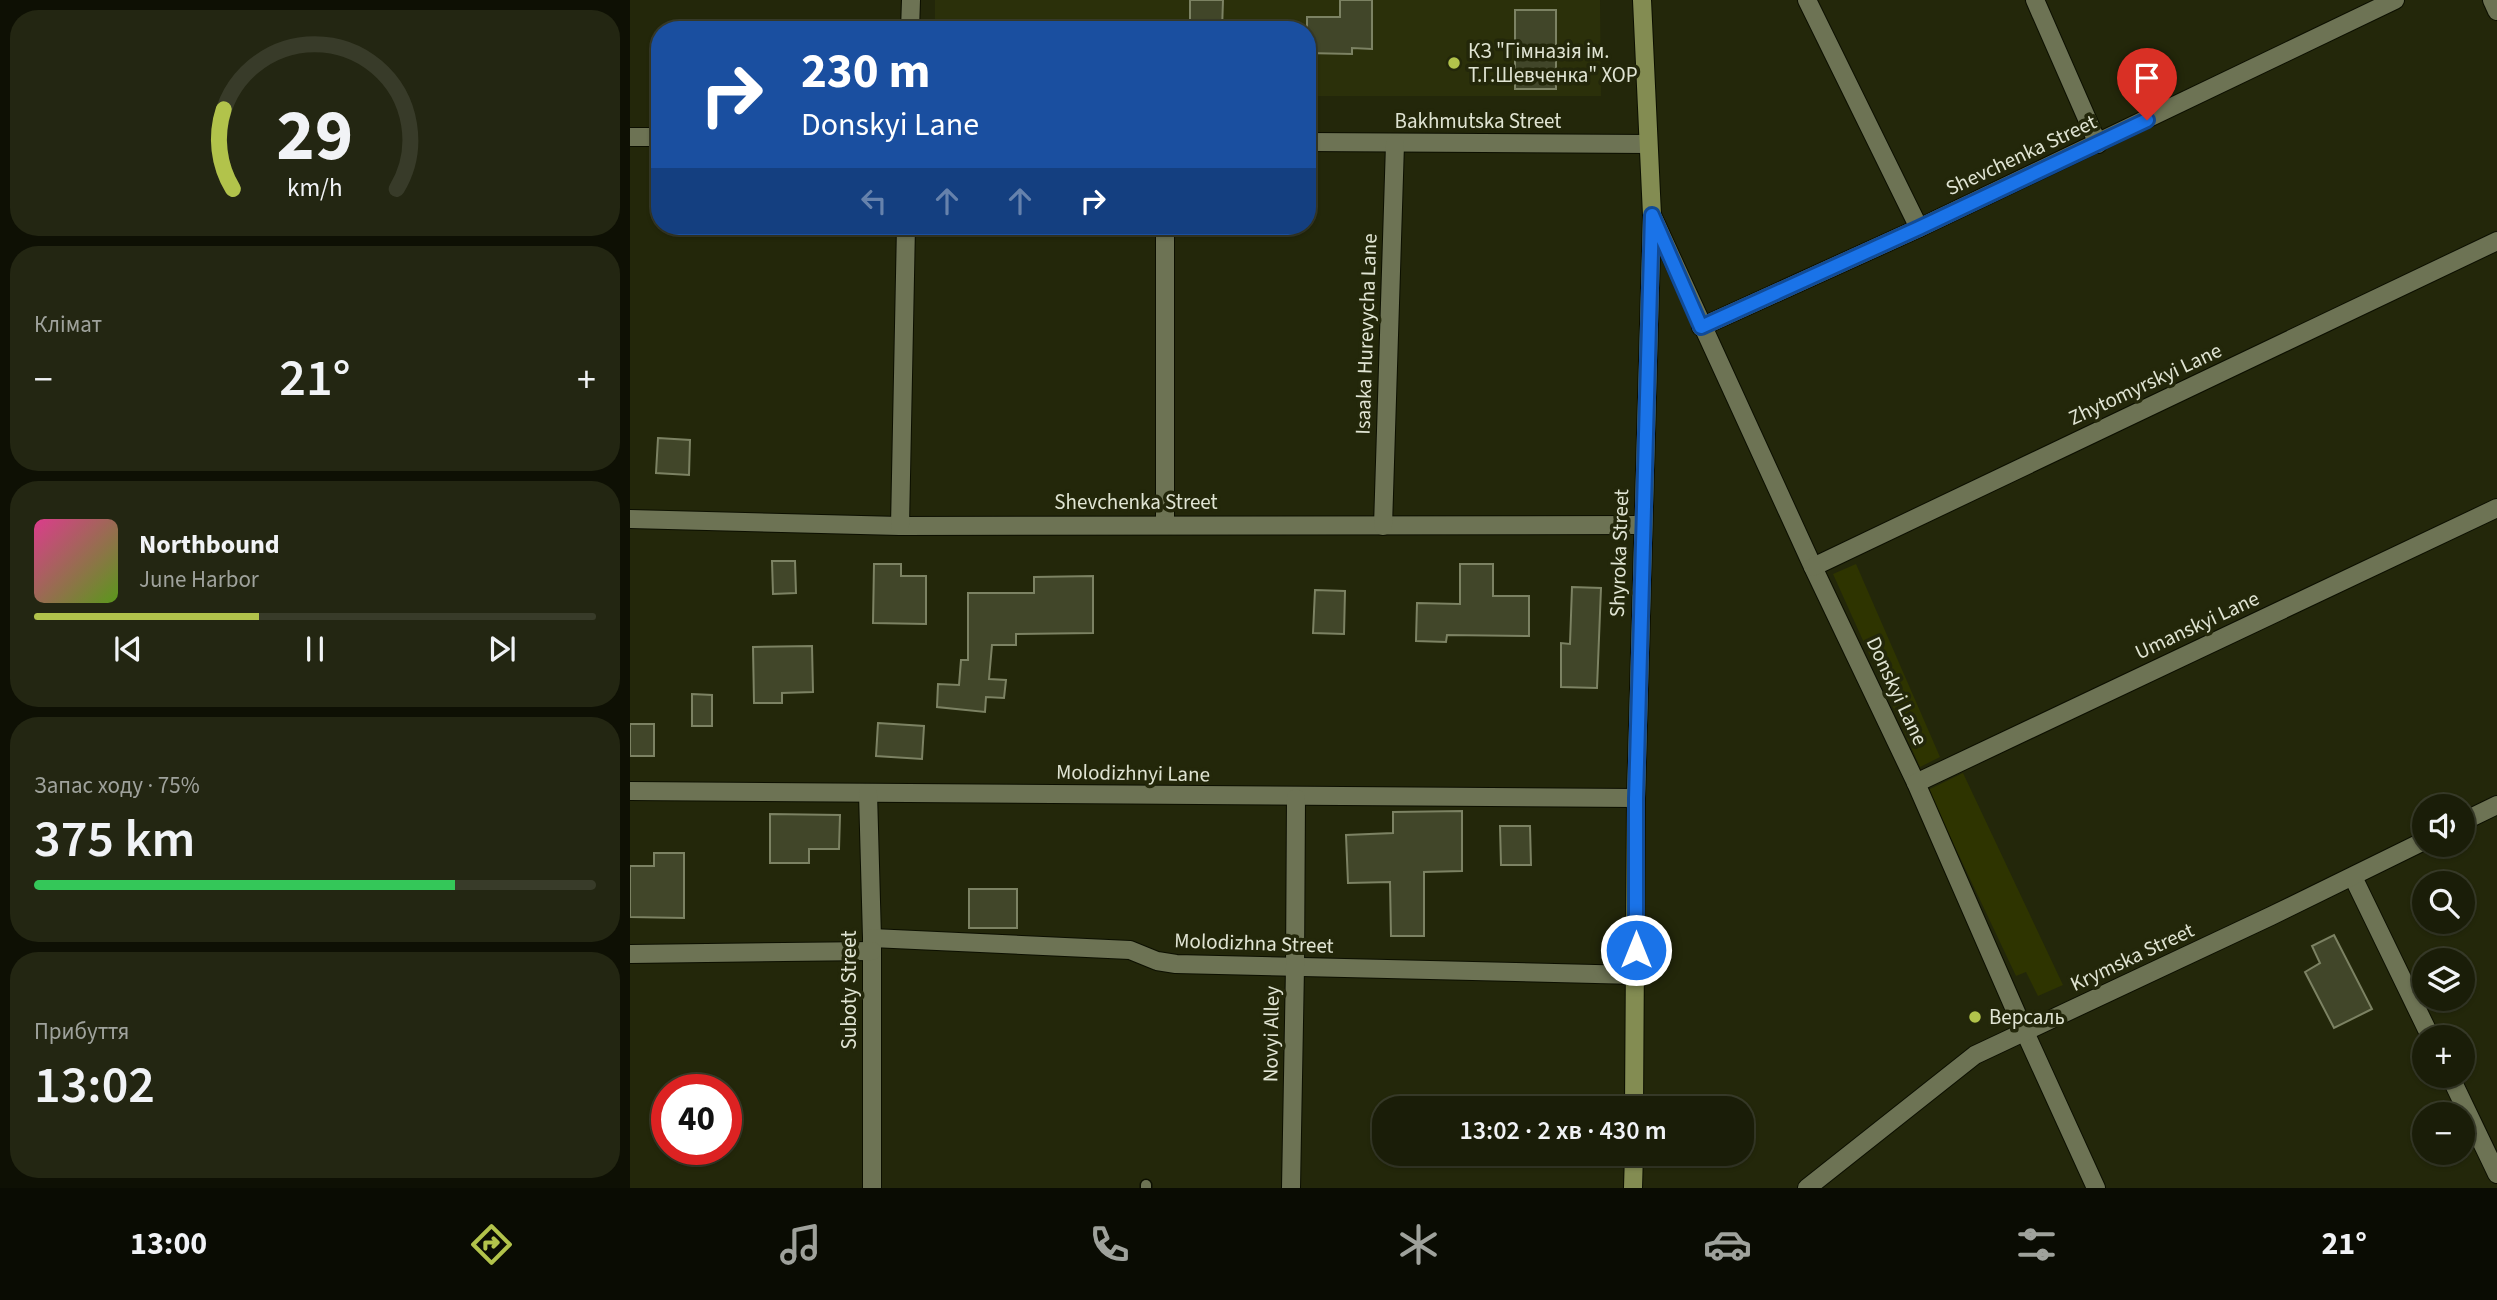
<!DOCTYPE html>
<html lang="uk">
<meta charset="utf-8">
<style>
:root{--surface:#1a1d08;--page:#232612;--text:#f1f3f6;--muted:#9fa29c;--line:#383b29;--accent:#b2c34b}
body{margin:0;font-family:"Source Sans 3",sans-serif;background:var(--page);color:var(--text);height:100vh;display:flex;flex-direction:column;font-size:26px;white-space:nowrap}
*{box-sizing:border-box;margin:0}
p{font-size:23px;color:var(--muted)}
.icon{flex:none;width:38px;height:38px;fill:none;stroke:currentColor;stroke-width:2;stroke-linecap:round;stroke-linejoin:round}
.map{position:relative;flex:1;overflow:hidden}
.details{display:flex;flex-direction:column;gap:10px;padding:10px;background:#0e1004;width:630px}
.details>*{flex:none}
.banner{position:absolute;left:21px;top:21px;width:665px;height:214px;border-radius:28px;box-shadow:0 2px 5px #0004,0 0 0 2px var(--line);background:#1a4fa0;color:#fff;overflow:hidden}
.buttons{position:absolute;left:1782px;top:794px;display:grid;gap:14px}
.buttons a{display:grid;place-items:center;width:63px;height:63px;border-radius:50%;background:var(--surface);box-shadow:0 2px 5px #0004,0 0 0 2px var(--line);font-size:35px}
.speed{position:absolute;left:21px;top:1074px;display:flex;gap:14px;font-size:35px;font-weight:700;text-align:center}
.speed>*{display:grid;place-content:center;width:91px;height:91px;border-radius:50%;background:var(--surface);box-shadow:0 2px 5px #0004,0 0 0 2px var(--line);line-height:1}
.speed .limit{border:10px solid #d22;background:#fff;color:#111}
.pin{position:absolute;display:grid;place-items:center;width:60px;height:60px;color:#fff;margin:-72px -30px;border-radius:50% 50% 50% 0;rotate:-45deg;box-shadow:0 0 7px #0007}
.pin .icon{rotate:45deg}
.me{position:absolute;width:77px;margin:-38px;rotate:0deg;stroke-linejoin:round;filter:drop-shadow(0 0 5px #0008)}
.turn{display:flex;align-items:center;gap:24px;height:147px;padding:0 35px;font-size:32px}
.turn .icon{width:91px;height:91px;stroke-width:2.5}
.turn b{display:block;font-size:49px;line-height:60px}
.lanes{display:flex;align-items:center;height:66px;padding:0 35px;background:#0003;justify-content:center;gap:35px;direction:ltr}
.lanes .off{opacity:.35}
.big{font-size:52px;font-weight:600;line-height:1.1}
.details .widget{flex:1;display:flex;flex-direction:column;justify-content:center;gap:10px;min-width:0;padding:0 24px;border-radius:28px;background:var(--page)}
.details .dial{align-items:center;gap:0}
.dial svg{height:182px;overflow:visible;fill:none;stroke:var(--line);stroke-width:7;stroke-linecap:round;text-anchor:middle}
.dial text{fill:var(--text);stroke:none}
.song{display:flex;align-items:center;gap:21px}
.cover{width:84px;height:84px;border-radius:10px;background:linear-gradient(135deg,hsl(330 70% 55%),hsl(90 70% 35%))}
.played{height:7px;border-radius:4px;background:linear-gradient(90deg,var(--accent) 40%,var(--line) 40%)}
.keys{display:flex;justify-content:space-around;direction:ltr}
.heat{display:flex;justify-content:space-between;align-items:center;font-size:38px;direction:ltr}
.charge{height:10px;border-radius:5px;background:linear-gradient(90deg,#34c759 75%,var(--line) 0)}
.trip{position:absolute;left:742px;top:1096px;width:382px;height:70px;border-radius:28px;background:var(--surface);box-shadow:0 2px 5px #0004,0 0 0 2px var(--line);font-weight:600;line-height:70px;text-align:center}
.menu{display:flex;height:112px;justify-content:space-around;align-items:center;background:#0a0c03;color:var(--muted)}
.menu .icon{width:49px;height:49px}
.menu .selected{color:var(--accent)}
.menu b{font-size:32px;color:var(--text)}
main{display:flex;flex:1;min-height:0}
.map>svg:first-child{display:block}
.built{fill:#2b300a}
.green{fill:#2e3400}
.building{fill:#414629;stroke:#7c8263;stroke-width:2}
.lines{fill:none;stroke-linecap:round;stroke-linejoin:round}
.lane-casing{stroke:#0c0f00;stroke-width:13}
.street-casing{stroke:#0c0f00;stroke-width:20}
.secondary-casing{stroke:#0c0f00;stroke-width:20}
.lane{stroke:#6d7354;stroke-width:10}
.street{stroke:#6d7354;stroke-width:18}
.secondary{stroke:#838c52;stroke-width:18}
.route-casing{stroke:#114b97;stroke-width:18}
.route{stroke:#1a73e8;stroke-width:12}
.poi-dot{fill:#b2c34b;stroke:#23270a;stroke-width:2.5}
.labels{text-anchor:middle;stroke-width:7;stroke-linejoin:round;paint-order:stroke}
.poi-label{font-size:21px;fill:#e0e4d3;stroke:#23270a;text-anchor:start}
.street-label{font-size:21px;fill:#e0e4d3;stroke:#23270a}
</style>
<main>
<section class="details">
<div class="widget dial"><svg viewBox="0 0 100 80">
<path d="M14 69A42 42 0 1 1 86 69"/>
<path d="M14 69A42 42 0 0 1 10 34" stroke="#b2c34b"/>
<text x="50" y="56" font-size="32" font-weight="700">29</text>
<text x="50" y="72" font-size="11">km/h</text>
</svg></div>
<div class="widget"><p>Клімат</p>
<div class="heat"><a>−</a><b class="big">21°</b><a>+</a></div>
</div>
<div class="widget">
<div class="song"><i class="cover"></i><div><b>Northbound</b><p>June Harbor</p></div></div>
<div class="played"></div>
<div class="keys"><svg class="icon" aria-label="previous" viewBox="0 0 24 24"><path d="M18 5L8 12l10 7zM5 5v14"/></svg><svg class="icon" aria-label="pause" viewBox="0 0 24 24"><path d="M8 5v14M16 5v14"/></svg><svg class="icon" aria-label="next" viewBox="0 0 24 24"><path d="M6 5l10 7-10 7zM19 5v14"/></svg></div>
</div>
<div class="widget"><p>Запас ходу · 75%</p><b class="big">375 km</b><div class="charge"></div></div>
<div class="widget"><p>Прибуття</p><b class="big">13:02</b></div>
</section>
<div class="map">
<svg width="1867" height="1188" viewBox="0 0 1867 1188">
<rect width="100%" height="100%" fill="#23270a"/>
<polygon class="built" points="305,0 970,0 971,96 677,96 677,30 305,30"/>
<g class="green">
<polygon points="1226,564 1310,757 1290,767 1203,574"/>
<polygon points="1333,773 1433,985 1408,996 1396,972 1386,976 1298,790"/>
</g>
<g class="building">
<polygon points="560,0 593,0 592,30 560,30"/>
<polygon points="710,0 742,0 742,49 722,48 722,54 677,53 677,17 710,17"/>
<rect x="885" y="10" width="41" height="79"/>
<polygon points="28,438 60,440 59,475 26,473"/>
<polygon points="142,561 165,561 166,593 143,594"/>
<polygon points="244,564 271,564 271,576 296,576 296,624 243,623"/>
<polygon points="830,564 863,564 863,596 899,596 899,636 817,635 816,642 786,641 787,603 830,604"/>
<polygon points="463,576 463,633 386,634 386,645 362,645 359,679 376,680 374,698 356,697 355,712 307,707 308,684 329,685 331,660 338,660 338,593 404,593 404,577"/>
<polygon points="942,587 971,588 967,688 931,687 931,643 940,644"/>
<polygon points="685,590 715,591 714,634 683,633"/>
<polygon points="182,646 183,692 152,693 152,703 124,703 123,647"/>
<polygon points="62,694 82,695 82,726 62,726"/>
<polygon points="248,723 294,726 292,759 246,756"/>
<rect x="0" y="724" width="24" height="32"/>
<polygon points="832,811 832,871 794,872 794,936 761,936 760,882 718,883 716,835 763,833 763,812"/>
<polygon points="140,814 210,815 209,849 179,849 179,863 140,863"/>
<polygon points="870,826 900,826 901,865 871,865"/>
<polygon points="24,853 54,853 54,918 0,917 0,866 24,866"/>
<rect x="339" y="889" width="48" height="39"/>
<polygon points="1704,935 1742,1009 1704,1028 1675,972 1690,963 1682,946"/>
</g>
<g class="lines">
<defs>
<polyline id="lane" points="516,1188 516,1185"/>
<g id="street">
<polyline points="1177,0 1289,228"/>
<polyline points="1405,0 1468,144"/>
<polyline points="1862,0 1867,11"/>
<polyline points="280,30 281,0"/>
<polyline points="0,137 30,137"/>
<polyline points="677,142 1018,144"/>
<polyline points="1022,215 1183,567 1286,783 1389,1019 1466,1188"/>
<polyline points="535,226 535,524"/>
<polyline points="1071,327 1289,228 1765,0"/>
<polyline points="0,519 270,526 1013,525"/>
<polyline points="270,526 276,226"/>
<polyline points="753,526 765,144"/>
<polyline points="1183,567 1867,241"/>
<polyline points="1286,783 1867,508"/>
<polyline points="0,791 1006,798"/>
<polyline points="238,793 242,938 242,1188"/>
<polyline points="1832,822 1867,805"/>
<polyline points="1723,877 1801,1038"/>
<polyline points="242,938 500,950 527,961 546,964 1006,975"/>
<polyline points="0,954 242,951"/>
<polyline points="1820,1076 1867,1174"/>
<polyline points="661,1188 665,967 666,798"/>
<polyline points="1177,1188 1345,1055 1641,916 1794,841"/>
</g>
<g id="secondary">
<polyline points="1004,1108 1006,798 1022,215 1012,0"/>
<polyline points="1003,1188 1004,1153"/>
</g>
</defs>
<use href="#lane" class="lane-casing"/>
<use href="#street" class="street-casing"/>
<use href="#secondary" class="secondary-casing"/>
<use href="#lane" class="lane"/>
<use href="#street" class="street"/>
<use href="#secondary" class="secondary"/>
</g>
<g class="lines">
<defs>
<polyline id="route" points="1006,950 1006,799 1022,215 1071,327 1289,228 1517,120"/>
</defs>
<use href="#route" class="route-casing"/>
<use href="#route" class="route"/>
</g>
<g class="poi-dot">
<circle cx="824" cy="63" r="7"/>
<circle cx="1345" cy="1017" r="7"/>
</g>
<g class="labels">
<g class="poi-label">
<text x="838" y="58">КЗ "Гімназія ім.<tspan x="838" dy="24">Т.Г.Шевченка" ХОР</tspan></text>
<text x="1359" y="1024">Версаль</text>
</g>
<g class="street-label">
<text x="848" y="128">Bakhmutska Street</text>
<text transform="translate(1391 155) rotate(-25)" y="7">Shevchenka Street</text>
<text transform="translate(736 334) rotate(-88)" y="7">Isaaka Hurevycha Lane</text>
<text transform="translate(1515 384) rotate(-25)" y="7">Zhytomyrskyi Lane</text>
<text x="506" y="509">Shevchenka Street</text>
<text transform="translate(989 553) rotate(-88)" y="7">Shyroka Street</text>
<text transform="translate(1567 625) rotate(-25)" y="7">Umanskyi Lane</text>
<text transform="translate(1267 691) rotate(65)" y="7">Donskyi Lane</text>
<text transform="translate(503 773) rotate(1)" y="7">Molodizhnyi Lane</text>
<text transform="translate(624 943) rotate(2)" y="7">Molodizhna Street</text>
<text transform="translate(1502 957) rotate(-25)" y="7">Krymska Street</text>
<text transform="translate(219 990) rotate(-90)" y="7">Suboty Street</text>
<text transform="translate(641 1034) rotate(-89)" y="7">Novyi Alley</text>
</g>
</g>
</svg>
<div class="buttons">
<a><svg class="icon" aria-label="sound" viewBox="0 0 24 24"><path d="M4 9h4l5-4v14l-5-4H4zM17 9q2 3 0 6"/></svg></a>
<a><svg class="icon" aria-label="search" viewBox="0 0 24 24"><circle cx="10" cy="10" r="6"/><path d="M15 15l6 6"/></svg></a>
<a><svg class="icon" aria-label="layers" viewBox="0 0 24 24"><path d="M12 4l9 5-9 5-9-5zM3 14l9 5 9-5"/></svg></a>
<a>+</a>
<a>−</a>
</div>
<div class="speed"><div class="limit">40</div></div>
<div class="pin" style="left:1517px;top:120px;background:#d93025"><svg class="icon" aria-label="arrive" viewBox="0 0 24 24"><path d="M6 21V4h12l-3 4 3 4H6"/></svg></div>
<svg class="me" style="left:1006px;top:950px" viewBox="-20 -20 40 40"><circle r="17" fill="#1a73e8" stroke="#fff" stroke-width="3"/><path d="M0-11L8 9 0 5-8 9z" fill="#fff"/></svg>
<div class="trip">13:02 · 2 хв · 430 m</div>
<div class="banner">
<div class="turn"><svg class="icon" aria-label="right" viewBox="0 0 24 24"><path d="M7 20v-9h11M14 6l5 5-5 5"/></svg><div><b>230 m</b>Donskyi Lane</div></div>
<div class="lanes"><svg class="icon off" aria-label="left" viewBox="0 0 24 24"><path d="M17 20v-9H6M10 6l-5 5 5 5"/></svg><svg class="icon off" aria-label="ahead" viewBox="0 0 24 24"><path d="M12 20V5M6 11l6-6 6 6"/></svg><svg class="icon off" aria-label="ahead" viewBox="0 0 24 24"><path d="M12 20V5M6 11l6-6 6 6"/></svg><svg class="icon" aria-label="right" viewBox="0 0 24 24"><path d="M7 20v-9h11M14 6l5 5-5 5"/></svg></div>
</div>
</div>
</main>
<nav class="menu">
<b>13:00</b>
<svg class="icon selected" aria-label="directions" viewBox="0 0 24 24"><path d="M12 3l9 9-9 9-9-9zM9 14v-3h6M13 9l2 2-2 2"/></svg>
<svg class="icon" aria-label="music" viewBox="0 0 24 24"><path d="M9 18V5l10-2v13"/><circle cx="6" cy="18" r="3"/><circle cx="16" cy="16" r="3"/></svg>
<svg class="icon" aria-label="phone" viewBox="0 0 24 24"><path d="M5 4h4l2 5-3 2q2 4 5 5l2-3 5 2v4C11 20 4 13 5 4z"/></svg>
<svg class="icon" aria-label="climate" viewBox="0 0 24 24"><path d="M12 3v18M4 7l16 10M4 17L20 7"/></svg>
<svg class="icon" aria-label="car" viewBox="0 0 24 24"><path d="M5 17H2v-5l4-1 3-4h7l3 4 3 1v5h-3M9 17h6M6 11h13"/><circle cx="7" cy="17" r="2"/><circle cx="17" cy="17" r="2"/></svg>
<svg class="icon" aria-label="filters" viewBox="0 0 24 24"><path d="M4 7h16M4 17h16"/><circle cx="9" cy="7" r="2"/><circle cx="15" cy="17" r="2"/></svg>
<b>21°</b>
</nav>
